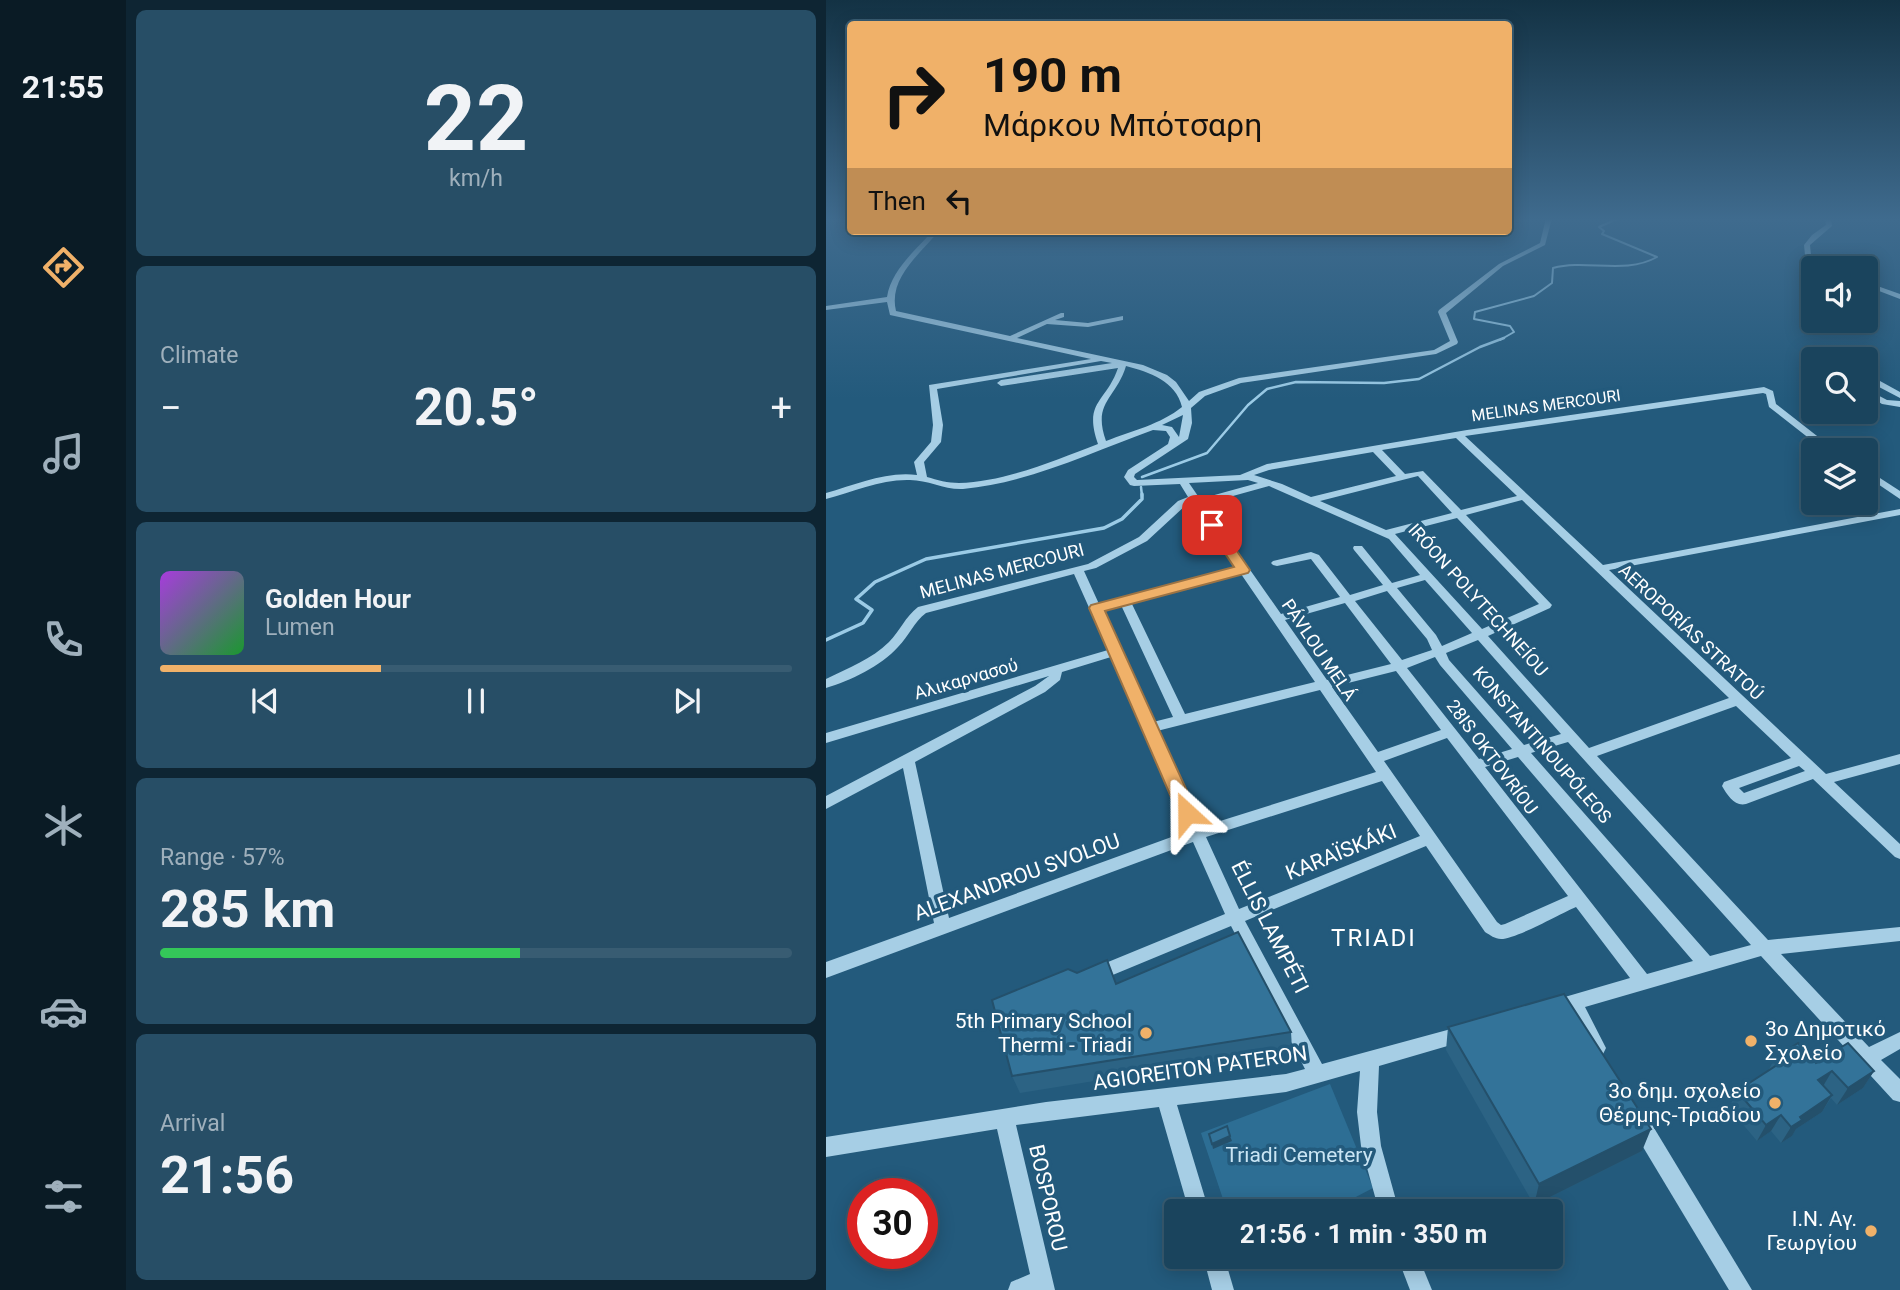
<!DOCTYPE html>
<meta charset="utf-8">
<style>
:root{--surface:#1a445d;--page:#274e66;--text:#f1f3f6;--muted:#9fb0bc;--line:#385c72;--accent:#f0b169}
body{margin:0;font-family:Roboto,sans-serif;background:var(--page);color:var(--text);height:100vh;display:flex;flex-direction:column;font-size:26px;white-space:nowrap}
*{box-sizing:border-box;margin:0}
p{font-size:23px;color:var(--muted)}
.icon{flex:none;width:38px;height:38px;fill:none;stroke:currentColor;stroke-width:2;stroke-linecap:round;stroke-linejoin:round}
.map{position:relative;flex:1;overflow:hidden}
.drawer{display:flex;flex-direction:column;gap:10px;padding:10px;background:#0e2533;width:700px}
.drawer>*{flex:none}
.top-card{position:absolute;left:21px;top:21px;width:665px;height:214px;border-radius:7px;box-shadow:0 4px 18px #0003,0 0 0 2px var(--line);background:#f0b169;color:#111;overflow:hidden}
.controls{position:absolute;left:975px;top:256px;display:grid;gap:14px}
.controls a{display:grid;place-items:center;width:77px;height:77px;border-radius:7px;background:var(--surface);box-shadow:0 4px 18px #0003,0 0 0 2px var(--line);font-size:35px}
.speed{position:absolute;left:21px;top:1178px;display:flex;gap:14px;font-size:35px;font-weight:700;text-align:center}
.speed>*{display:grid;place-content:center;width:91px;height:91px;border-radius:50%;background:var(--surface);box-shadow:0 4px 18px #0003,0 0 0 2px var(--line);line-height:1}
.speed .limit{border:10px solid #d22;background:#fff;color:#111}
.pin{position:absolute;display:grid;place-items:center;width:60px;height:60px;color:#fff;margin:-30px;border-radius:14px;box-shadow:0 4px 10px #0006}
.me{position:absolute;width:77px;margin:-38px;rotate:336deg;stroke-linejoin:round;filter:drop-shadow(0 0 5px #0008)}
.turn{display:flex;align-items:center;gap:24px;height:147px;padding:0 21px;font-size:32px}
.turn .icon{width:91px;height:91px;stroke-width:2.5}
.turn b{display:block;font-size:49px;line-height:60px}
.then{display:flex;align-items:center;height:66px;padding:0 21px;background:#0003;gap:14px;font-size:26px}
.big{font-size:52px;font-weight:700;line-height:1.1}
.drawer .tile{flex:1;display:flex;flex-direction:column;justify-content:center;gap:10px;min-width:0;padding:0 24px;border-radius:10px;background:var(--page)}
.drawer .dial{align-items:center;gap:0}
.dial b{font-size:91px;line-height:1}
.song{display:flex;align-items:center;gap:21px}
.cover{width:84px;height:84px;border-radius:10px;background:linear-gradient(135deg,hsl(280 70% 55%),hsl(130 70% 35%))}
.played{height:7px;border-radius:4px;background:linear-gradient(90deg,var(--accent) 35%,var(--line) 35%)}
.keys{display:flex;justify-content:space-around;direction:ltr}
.heat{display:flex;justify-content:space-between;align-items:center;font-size:38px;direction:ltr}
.charge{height:10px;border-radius:5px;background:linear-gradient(90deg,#34c759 57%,var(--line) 0)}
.trip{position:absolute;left:338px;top:1199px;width:399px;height:70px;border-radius:7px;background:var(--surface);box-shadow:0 4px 18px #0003,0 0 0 2px var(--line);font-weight:700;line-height:70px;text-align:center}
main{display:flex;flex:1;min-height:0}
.tabs{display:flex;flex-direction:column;width:126px;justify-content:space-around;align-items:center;background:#0a1b25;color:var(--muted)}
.tabs .icon{width:49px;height:49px}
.tabs .selected{color:var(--accent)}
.tabs b{font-size:32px;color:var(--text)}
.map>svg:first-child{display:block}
.green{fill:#2d6e94}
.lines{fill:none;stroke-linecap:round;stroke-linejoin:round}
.stream-far2{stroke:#9bcbe6;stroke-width:2}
.stream-far1{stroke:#9bcbe6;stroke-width:2.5}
.stream{stroke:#9bcbe6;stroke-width:3.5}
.minor{fill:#a6cee5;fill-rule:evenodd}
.wall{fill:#2c6384}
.shaded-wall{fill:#24506b}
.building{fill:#337399;stroke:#24506b;stroke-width:2}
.route{fill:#f0b169;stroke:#9c7344;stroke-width:2}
.poi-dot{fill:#f0b169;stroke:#235a7c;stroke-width:2.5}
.labels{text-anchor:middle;stroke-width:7;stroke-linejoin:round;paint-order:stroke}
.far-street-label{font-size:16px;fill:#fff;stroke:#235a7c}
.street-label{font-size:18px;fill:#fff;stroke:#235a7c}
.near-street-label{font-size:21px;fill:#fff;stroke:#235a7c}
.near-poi-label{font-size:21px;fill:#fff;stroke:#235a7c;text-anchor:end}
.near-park-label{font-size:21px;fill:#cae5f4;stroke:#235a7c}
.near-quarter-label{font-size:24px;letter-spacing:2px;fill:#fff;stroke:#235a7c}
</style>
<main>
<nav class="tabs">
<b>21:55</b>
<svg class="icon selected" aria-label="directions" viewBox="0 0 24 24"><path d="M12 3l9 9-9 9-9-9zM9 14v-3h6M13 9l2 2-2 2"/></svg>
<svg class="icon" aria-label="music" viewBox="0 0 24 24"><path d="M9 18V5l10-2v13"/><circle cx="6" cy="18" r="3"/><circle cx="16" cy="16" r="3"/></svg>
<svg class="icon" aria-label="phone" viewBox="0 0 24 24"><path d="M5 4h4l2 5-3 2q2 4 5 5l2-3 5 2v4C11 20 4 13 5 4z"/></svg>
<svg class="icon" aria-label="climate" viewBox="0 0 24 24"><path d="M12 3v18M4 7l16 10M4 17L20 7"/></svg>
<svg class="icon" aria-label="car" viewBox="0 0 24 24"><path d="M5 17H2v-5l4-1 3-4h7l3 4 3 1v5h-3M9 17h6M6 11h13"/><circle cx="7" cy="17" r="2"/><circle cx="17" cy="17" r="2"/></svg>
<svg class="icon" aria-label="filters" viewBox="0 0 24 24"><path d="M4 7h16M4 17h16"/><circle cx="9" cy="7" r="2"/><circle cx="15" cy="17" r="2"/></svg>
</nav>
<section class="drawer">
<div class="tile dial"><b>22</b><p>km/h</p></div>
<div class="tile"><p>Climate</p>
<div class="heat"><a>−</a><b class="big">20.5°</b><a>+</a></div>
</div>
<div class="tile">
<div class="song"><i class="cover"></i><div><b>Golden Hour</b><p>Lumen</p></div></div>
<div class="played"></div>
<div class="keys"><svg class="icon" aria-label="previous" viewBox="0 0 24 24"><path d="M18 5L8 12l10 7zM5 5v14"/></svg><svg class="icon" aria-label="pause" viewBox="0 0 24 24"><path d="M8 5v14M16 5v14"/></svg><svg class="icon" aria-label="next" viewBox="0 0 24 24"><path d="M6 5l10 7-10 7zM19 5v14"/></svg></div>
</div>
<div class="tile"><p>Range · 57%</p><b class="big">285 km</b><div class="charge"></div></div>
<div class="tile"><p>Arrival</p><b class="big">21:56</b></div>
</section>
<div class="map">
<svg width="1074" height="1290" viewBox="0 0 1074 1290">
<rect width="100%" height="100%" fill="#235a7c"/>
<polygon class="green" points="504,1084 547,1188 503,1211 401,1211 375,1133"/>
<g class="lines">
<path class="stream-far2" d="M674,340L688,332L684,326L648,319L649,312L708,296L726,283L727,268C761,259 799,275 831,257L776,234L778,231L773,227L793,218"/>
<g class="stream-far1">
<polyline points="316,477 381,453 422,405 441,389 470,382 558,383 593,379 654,347 678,338"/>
<polyline points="315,487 316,496"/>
</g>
<polyline class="stream" points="0,640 37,623 46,610 30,599 49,582 100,559 278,528 296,519 316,499 316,494"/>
<g class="minor">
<path d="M720,218H726L719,245L677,266L620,313L632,342L631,344L610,354L415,383L379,396L365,408L366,423L362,439L309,474L308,477L311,480L414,475L441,464L641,430L938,387L947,391L950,404L1009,450H998L943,407L940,394L937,393L639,436L777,565L1074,509V515L783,570L1000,774L1074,754V764L1008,782L1074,844V859L1069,857L987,779L920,804C909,807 901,795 896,786L898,782L965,758L910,706L771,756L942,940L1074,927V941L955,954L1043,1047L1074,1032V1049L1055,1060L1074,1079V1102L1067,1100L935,956L759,1007L780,1048L777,1054L771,1057L765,1054L743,1012L731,1015L725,1013L722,1007L725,1001L804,978L750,907C734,914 690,939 675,939C669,939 664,935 659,932L600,846L419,921L496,1064L636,1026L642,1028L645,1034L642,1040L553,1066L551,1112L555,1146L573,1211H553L535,1146L531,1112L534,1071L460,1092L351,1105L383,1211H363L333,1107L190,1125L229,1290H182L185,1282L204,1274L171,1129L0,1157V1137L220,1102L460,1074L479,1069L405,926L277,979L271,982L265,979L262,974L265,969L399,914L367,842L0,978V962L108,923L77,768L0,809V796L209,686L223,676L0,743V733L282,650L248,574L100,613C88,622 83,636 72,647C55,666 24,681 0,688V679C22,668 46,659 63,642C74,631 79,617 92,607L262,564L313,537L352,501L362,497L354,484L308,486L304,485L298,477L302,470L342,444L344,437L340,431L327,430C266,452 203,483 137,489C119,490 102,480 84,480C55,479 27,492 0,499V493C29,485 60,471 91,475L88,462L105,442L107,425L103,385L265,359L64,315L61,302L0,310V306L61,297C65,271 89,250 107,231H113C94,254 62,278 70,311L184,336L235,313H238V317L229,320L262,323L297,316V320L262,327L221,324L191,338L317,365L341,375L350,382L363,401L373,392L413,378L608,350L624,341L612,312L613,310L673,264L714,243ZM275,361L286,363L175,380L171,383L175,386L292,368C280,403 257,401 272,444C230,460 179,482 133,483C122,483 111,480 101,477L98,462L115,442L117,425L111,389ZM300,366C323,372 350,381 356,407C335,424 306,431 280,441C266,402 290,399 300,366ZM357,415L353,437L346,427L336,425ZM630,438L691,496L635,510L597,471L579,474L556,450ZM547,452L570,476L485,497L456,484L428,475L443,470ZM592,476L626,513L560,530L494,501ZM422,480L432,483L374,499L363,483ZM443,486L563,539L594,575L566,583L536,546H528L527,548L528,550L557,585L524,595L493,555L485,552L447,561L445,563L447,565L451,566L485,559L514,597L455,614L378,504ZM696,500L903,698L763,748L662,636L724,608L726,605L640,515ZM366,502L411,568L273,604L258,571L270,568L321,541L360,505ZM631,518L713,604L656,629L569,534ZM415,574L489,682L359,714L305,602ZM599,580L646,633L616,646L610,635L571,588ZM561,591L601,639L606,650L576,660L529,601ZM519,603L565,664L501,680L459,620ZM295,605L347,717L327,722L276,610ZM652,640L735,734L698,745L623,660L620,653ZM285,657L362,831L123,918L89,762L219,692L234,680L236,672ZM609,657L614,665L686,749L653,759L581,668ZM570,671L615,730L552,752L506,687ZM494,690L550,772L375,827L331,731ZM621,738L742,896L679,924L675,925L671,922L558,761ZM742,742L925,945L884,956L705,753ZM692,757L867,961L821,974L659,767ZM973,766L979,771L918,793L913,788ZM556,781L594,836L413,909L380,837Z"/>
<polygon points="999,218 1005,218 1006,226 984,245 985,255 999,268 992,268 979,255 978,245 986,235 1000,225"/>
<polygon points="1040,282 1074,294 1074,299 1040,286"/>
<polygon points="1054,381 1074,392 1074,398 1053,387 1040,389 1061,400 1074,401 1074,407 1056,404 1040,394 1040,384"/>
<polygon points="1040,469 1074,491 1074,499 1040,476"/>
<polygon points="815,1115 822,1118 926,1290 903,1290 808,1132 805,1125 808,1118"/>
<polygon points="377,1256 398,1256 408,1290 386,1290"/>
<polygon points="571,1256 592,1256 606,1290 584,1290"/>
</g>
</g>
<g class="wall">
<polygon points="251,973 465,1032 466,1049 194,1093 186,1076"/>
<polygon points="622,1027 816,1151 708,1205 620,1050"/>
<polygon points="949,1058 990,1063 1048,1071 1037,1088 1011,1105 1005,1098 996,1112 970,1129 966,1136 955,1143 945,1131 931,1141 903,1108 911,1091 942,1071"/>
</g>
<g class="shaded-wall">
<polygon points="1006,1071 996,1088 992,1080"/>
<polygon points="1048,1071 1037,1088 1011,1105 1022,1088"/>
<polygon points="1006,1095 996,1112 970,1129 966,1136 955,1143 965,1127 974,1117"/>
<polygon points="955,1115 945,1131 931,1141 940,1125"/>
<polygon points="825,1129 816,1151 708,1205 713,1184"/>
<polygon points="404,1136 406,1141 387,1149 386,1144"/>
</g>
<g class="building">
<polygon points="412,932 465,1032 186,1076 166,1000 242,969 251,973 281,960 290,984"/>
<polygon points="738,994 825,1129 713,1184 622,1027"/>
<polygon points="972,1043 990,1063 1022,1043 1048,1071 1022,1088 1006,1071 992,1080 1006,1095 974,1117 976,1120 965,1127 955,1115 940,1125 911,1091 954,1063 949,1058"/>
<polygon points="401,1126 404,1136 386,1144 383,1134"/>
</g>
<linearGradient id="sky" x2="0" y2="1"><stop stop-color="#133244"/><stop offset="0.55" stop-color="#3f6b8e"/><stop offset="1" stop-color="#3f6b8e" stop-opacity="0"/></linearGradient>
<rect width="1074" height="399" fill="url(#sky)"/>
<polygon class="route" points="382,522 391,522 424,570 422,573 279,611 371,813 361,820 352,813 263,608 265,605 408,567 380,525"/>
<g class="poi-dot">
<circle cx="320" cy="1033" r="7"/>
<circle cx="925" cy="1041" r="7"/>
<circle cx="949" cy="1103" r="7"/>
<circle cx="1045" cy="1231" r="7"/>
</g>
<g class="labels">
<g class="far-street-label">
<text transform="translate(720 405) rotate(-8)" y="6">MELINAS MERCOURI</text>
</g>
<g class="street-label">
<text transform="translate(176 571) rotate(-15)" y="6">MELINAS MERCOURI</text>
<text transform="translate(652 600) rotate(48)" y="6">IRÓON POLYTECHNEÍOU</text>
<text transform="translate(865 632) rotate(43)" y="6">AEROPORÍAS STRATOÚ</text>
<text transform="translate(493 650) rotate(56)" y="6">PÁVLOU MELÁ</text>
<text transform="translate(140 679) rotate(-16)" y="6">Αλικαρνασού</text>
<text transform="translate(716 745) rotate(49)" y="6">KONSTANTINOUPÓLEOS</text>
<text transform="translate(666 757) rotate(53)" y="6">28IS OKTOVRÍOU</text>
</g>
<g class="near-street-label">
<text transform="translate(515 852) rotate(-22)" y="7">KARAÏSKÁKI</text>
<text transform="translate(191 877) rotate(-20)" y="7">ALEXANDROU SVOLOU</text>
<text transform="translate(444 927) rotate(63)" y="7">ÉLLIS LAMPÉTI</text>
<text transform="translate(374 1068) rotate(-8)" y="7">AGIOREITON PATERON</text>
<text transform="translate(222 1198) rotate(77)" y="7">BOSPOROU</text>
</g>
<g class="near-poi-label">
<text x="306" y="1028">5th Primary School<tspan x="306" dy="24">Thermi - Triadi</tspan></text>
<text x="939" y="1036" text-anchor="start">3ο Δημοτικό<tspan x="939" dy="24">Σχολείο</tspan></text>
<text x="935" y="1098">3ο δημ. σχολείο<tspan x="935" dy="24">Θέρμης-Τριαδίου</tspan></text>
<text x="1031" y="1226">Ι.Ν. Αγ.<tspan x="1031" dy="24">Γεωργίου</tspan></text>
</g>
<g class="near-park-label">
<text x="473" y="1162">Triadi Cemetery</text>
</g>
<g class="near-quarter-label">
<text x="548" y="946">TRIADI</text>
</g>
</g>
</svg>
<div class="controls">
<a><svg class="icon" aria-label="sound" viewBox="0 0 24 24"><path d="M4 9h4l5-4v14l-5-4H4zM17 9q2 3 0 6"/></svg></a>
<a><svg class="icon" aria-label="search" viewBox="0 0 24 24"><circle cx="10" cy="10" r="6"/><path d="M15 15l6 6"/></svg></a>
<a><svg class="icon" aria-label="layers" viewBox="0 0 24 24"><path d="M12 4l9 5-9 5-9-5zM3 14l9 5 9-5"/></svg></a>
</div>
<div class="speed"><div class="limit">30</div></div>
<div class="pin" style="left:386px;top:525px;background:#d93025"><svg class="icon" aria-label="arrive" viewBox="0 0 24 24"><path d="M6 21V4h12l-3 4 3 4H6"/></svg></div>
<svg class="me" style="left:361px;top:813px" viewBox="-20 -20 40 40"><path d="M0-17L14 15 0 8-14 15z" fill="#f0b169" stroke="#fff" stroke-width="4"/></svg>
<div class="trip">21:56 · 1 min · 350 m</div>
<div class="top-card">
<div class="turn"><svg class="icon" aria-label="right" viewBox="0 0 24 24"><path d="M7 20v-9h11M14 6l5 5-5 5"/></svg><div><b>190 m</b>Μάρκου Μπότσαρη</div></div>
<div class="then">Then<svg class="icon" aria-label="left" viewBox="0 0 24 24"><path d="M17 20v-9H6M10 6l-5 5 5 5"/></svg></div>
</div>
</div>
</main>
